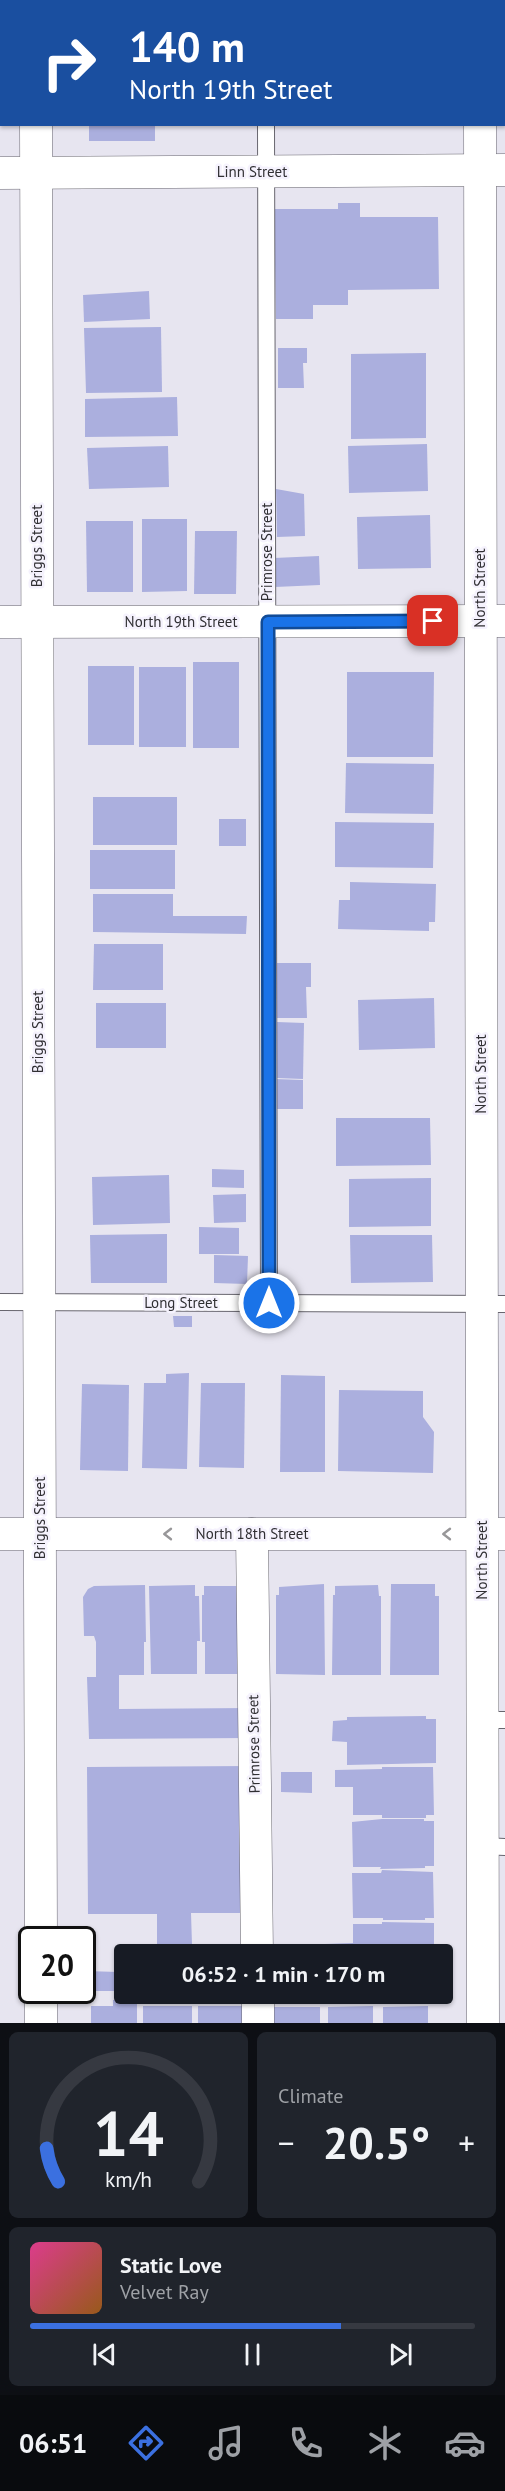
<!DOCTYPE html>
<meta charset="utf-8">
<style>
:root{--surface:#171b24;--page:#20242c;--text:#f1f3f6;--muted:#9ea1a6;--line:#363941;--accent:#3b70e0}
body{margin:0;font-family:"PT Sans",sans-serif;background:var(--page);color:var(--text);height:100vh;display:flex;flex-direction:column;font-size:22px;white-space:nowrap}
*{box-sizing:border-box;margin:0}
p{font-size:20px;color:var(--muted)}
.icon{flex:none;width:33px;height:33px;fill:none;stroke:currentColor;stroke-width:2;stroke-linecap:round;stroke-linejoin:round}
.map{position:relative;height:2023px;overflow:hidden}
.side{display:flex;flex-direction:column;gap:9px;padding:9px;background:#0d0f14;flex:1}
.side>*{flex:none}
.banner{position:absolute;left:0px;top:0px;width:506px;height:126px;box-shadow:0 2px 4px #0004;background:#1a4fa0;color:#fff;overflow:hidden}
.speed{position:absolute;left:18px;top:1926px;display:flex;gap:12px;font-size:30px;font-weight:700;text-align:center}
.speed>*{display:grid;place-content:center;width:78px;height:78px;border-radius:50%;background:var(--surface);box-shadow:0 2px 4px #0004;line-height:1}
.speed .limit{border:3px solid #111;border-radius:9px;background:#fff;color:#111}
.pin{position:absolute;display:grid;place-items:center;width:51px;height:51px;color:#fff;margin:-26px;border-radius:12px;box-shadow:0 3px 9px #0006}
.me{position:absolute;width:66px;margin:-33px;rotate:0deg;stroke-linejoin:round;filter:drop-shadow(0 0 4px #0008)}
.turn{display:flex;align-items:center;gap:21px;height:126px;padding:0 30px;font-size:27px}
.turn .icon{width:78px;height:78px;stroke-width:2.5}
.turn b{display:block;font-size:42px;line-height:51px}
.big{font-size:45px;font-weight:800;line-height:1.1}
.side .tile{flex:1;display:flex;flex-direction:column;justify-content:center;gap:9px;min-width:0;padding:0 21px;border-radius:9px;background:var(--page)}
.side .dial{align-items:center;gap:0}
.dial svg{height:156px;overflow:visible;fill:none;stroke:var(--line);stroke-width:7;stroke-linecap:round;text-anchor:middle}
.dial text{fill:var(--text);stroke:none}
.song{display:flex;align-items:center;gap:18px}
.cover{width:72px;height:72px;border-radius:9px;background:linear-gradient(135deg,hsl(330 70% 55%),hsl(30 70% 35%))}
.played{height:6px;border-radius:3px;background:linear-gradient(90deg,var(--accent) 70%,var(--line) 70%)}
.keys{display:flex;justify-content:space-around;direction:ltr}
.heat{display:flex;justify-content:space-between;align-items:center;font-size:33px;direction:ltr}
.side .tiles{flex:1;display:grid;gap:9px;grid-template-columns:1fr 1fr}
.tile:last-child{grid-column:span 2}
.trip{position:absolute;left:114px;top:1944px;width:339px;height:60px;border-radius:6px;background:var(--surface);box-shadow:0 2px 4px #0004;font-weight:800;line-height:60px;text-align:center}
.menu{display:flex;height:96px;justify-content:space-around;align-items:center;background:#090b0e;color:var(--muted)}
.menu .icon{width:42px;height:42px}
.menu .on{color:var(--accent)}
.menu b{font-size:27px;color:var(--text)}
.map>svg:first-child{display:block}
.building{fill:#abafde}
.lines{fill:none;stroke-linecap:round;stroke-linejoin:round}
.service-casing{stroke:#68666f;stroke-width:18}
.minor-casing{stroke:#68666f;stroke-width:33}
.service{stroke:#fff;stroke-width:16}
.minor{stroke:#fff;stroke-width:32}
.oneway{stroke:#989799}
.route-casing{stroke:#114b97;stroke-width:15}
.route{stroke:#1a73e8;stroke-width:10}
.labels{text-anchor:middle;stroke-width:5;stroke-linejoin:round;paint-order:stroke}
.street-label{font-size:15px;fill:#302f33;stroke:#f5f2fd}
</style>
<div class="map">
<svg width="505" height="2023" viewBox="0 0 505 2023">
<rect width="100%" height="100%" fill="#e7e5f0"/>
<g class="building">
<rect x="89" y="124" width="66" height="17"/>
<polygon points="338,203 360,203 360,217 438,217 439,289 348,290 348,305 313,305 313,319 276,319 274,209 338,209"/>
<polygon points="149,291 150,319 84,322 83,295"/>
<polygon points="161,327 162,392 86,393 84,328"/>
<polygon points="278,348 307,348 307,363 303,363 304,388 278,388"/>
<polygon points="426,353 426,438 351,439 351,354"/>
<polygon points="177,397 178,436 85,437 85,399"/>
<polygon points="427,444 428,491 349,493 348,446"/>
<polygon points="168,446 169,487 89,489 87,448"/>
<polygon points="276,489 304,494 305,536 277,537"/>
<polygon points="430,515 431,568 358,569 357,517"/>
<polygon points="142,519 187,519 187,591 142,592"/>
<polygon points="86,521 133,521 133,592 87,592"/>
<polygon points="195,531 237,531 236,594 194,594"/>
<polygon points="319,556 320,585 275,587 274,558"/>
<rect x="193" y="662" width="46" height="86"/>
<rect x="88" y="666" width="46" height="79"/>
<rect x="139" y="667" width="47" height="80"/>
<polygon points="347,672 434,672 433,757 347,757"/>
<polygon points="346,763 434,764 433,814 345,813"/>
<rect x="93" y="797" width="84" height="48"/>
<rect x="219" y="819" width="27" height="27"/>
<polygon points="335,822 434,823 433,868 335,867"/>
<rect x="90" y="850" width="85" height="39"/>
<polygon points="350,882 436,884 435,922 429,922 429,931 338,929 339,900 350,900"/>
<polygon points="93,894 173,894 173,916 247,916 246,934 93,932"/>
<polygon points="94,944 163,944 163,990 93,990"/>
<polygon points="276,963 311,963 311,987 306,987 307,1018 276,1018"/>
<polygon points="434,998 435,1048 359,1050 358,1000"/>
<rect x="96" y="1003" width="70" height="45"/>
<polygon points="277,1022 304,1023 303,1079 276,1078"/>
<polygon points="275,1079 303,1080 303,1109 275,1109"/>
<polygon points="336,1118 430,1118 431,1165 336,1166"/>
<polygon points="212,1169 244,1170 244,1188 212,1187"/>
<polygon points="169,1175 170,1223 93,1225 92,1177"/>
<polygon points="431,1178 431,1226 349,1227 349,1179"/>
<polygon points="246,1194 246,1222 214,1223 213,1195"/>
<polygon points="199,1227 239,1228 239,1254 199,1254"/>
<polygon points="167,1234 167,1283 91,1283 90,1235"/>
<polygon points="350,1235 432,1235 433,1282 351,1283"/>
<polygon points="214,1255 248,1256 247,1284 214,1283"/>
<polygon points="173,1316 192,1316 192,1327 174,1327"/>
<polygon points="189,1373 187,1469 142,1468 144,1383 166,1383 166,1374"/>
<polygon points="281,1375 325,1376 325,1472 280,1472"/>
<polygon points="201,1383 245,1383 244,1468 199,1467"/>
<polygon points="82,1384 129,1385 128,1471 80,1470"/>
<polygon points="339,1390 423,1391 423,1417 434,1432 433,1473 338,1471"/>
<polygon points="324,1584 325,1675 276,1674 276,1595 279,1595 279,1587"/>
<polygon points="391,1584 435,1584 435,1596 439,1596 439,1675 390,1675"/>
<polygon points="145,1585 146,1642 144,1642 144,1675 119,1675 119,1709 249,1708 249,1738 89,1739 87,1677 96,1677 96,1642 94,1636 84,1636 83,1597 88,1589 94,1586"/>
<polygon points="195,1585 195,1596 199,1596 200,1641 197,1641 197,1674 151,1674 149,1586"/>
<polygon points="378,1585 379,1596 381,1596 381,1675 332,1675 333,1595 335,1595 335,1586"/>
<polygon points="204,1586 252,1586 251,1674 205,1674 205,1642 202,1642 202,1595 204,1595"/>
<polygon points="426,1716 426,1719 436,1719 436,1763 347,1765 347,1742 332,1741 333,1721 347,1720 347,1717"/>
<polygon points="250,1766 250,1913 191,1913 192,1945 157,1946 157,1914 88,1914 87,1767"/>
<polygon points="382,1767 433,1767 434,1815 426,1815 426,1818 382,1818 382,1815 353,1815 353,1787 335,1787 335,1770 382,1769"/>
<polygon points="281,1772 312,1772 312,1793 281,1792"/>
<polygon points="382,1819 424,1819 424,1821 434,1821 434,1866 425,1866 425,1868 380,1869 381,1867 353,1867 352,1822"/>
<polygon points="382,1870 433,1872 434,1918 425,1918 425,1920 383,1920 383,1918 353,1918 352,1873 381,1873"/>
<polygon points="382,1922 434,1923 434,1954 325,1954 325,1944 353,1943 353,1924 382,1924"/>
<polygon points="86,1971 118,1972 118,1991 86,1991"/>
<polygon points="137,1999 137,2023 91,2023 91,2006 113,2006 113,2000"/>
<rect x="143" y="2006" width="49" height="17"/>
<polygon points="198,2006 246,2006 245,2023 198,2023"/>
<polygon points="373,2006 373,2023 328,2023 328,2007"/>
<polygon points="428,2006 428,2023 383,2023 383,2007"/>
<rect x="274" y="2007" width="46" height="16"/>
</g>
<g class="lines">
<defs>
<g id="service">
<polyline points="266,0 266,2"/>
<polyline points="266,124 269,1303"/>
<polyline points="0,1302 505,1304"/>
<polyline points="482,1720 505,1720"/>
<polyline points="483,1846 505,1847"/>
</g>
<g id="minor">
<polyline points="36,0 36,2"/>
<polyline points="480,0 480,2"/>
<polyline points="36,124 41,1940"/>
<polyline points="480,124 483,2023"/>
<polyline points="0,173 505,170"/>
<polyline points="0,622 505,621"/>
<polyline points="0,1534 505,1534"/>
<polyline points="252,1534 257,1954"/>
<polyline points="41,1990 41,2023"/>
<polyline points="258,1994 258,2023"/>
</g>
</defs>
<use href="#service" class="service-casing"/>
<use href="#minor" class="minor-casing"/>
<use href="#service" class="service"/>
<use href="#minor" class="minor"/>
</g>
<defs><path id="oneway-chevron" d="M-2-3.5L2.5 0L-2 3.5" fill="none" stroke-width="1.6" stroke-linecap="round" stroke-linejoin="round" transform="scale(1.5)"/></defs>
<g class="oneway">
<use href="#oneway-chevron" transform="translate(168 1534) rotate(180)"/>
<use href="#oneway-chevron" transform="translate(447 1534) rotate(180)"/>
</g>
<g class="lines">
<defs>
<polyline id="route" points="269,1303 268,622 433,621"/>
</defs>
<use href="#route" class="route-casing"/>
<use href="#route" class="route"/>
</g>
<g class="labels">
<g class="street-label">
<text x="252" y="177">Linn Street</text>
<text transform="translate(37 546) rotate(-90)" y="5">Briggs Street</text>
<text transform="translate(267 552) rotate(-90)" y="5">Primrose Street</text>
<text transform="translate(480 588) rotate(-90)" y="5">North Street</text>
<text x="181" y="627">North 19th Street</text>
<text transform="translate(38 1032) rotate(-90)" y="5">Briggs Street</text>
<text transform="translate(481 1074) rotate(-90)" y="5">North Street</text>
<text x="181" y="1308">Long Street</text>
<text transform="translate(40 1518) rotate(-90)" y="5">Briggs Street</text>
<text x="252" y="1539">North 18th Street</text>
<text transform="translate(482 1560) rotate(-90)" y="5">North Street</text>
<text transform="translate(254 1744) rotate(-91)" y="5">Primrose Street</text>
</g>
</g>
</svg>
<div class="speed"><div class="limit">20</div></div>
<div class="pin" style="left:433px;top:621px;background:#d93025"><svg class="icon" aria-label="arrive" viewBox="0 0 24 24"><path d="M6 21V4h12l-3 4 3 4H6"/></svg></div>
<svg class="me" style="left:269px;top:1303px" viewBox="-20 -20 40 40"><circle r="17" fill="#1a73e8" stroke="#fff" stroke-width="3"/><path d="M0-11L8 9 0 5-8 9z" fill="#fff"/></svg>
<div class="trip">06:52 · 1 min · 170 m</div>
<div class="banner">
<div class="turn"><svg class="icon" aria-label="right" viewBox="0 0 24 24"><path d="M7 20v-9h11M14 6l5 5-5 5"/></svg><div><b>140 m</b>North 19th Street</div></div>
</div>
</div>
<section class="side">
<div class="tiles">
<div class="tile dial"><svg viewBox="0 0 100 80">
<path d="M14 69A42 42 0 1 1 86 69"/>
<path d="M14 69A42 42 0 0 1 8 52" stroke="#3b70e0"/>
<text x="50" y="56" font-size="32" font-weight="700">14</text>
<text x="50" y="72" font-size="11">km/h</text>
</svg></div>
<div class="tile"><p>Climate</p>
<div class="heat"><a>−</a><b class="big">20.5°</b><a>+</a></div>
</div>
<div class="tile">
<div class="song"><i class="cover"></i><div><b>Static Love</b><p>Velvet Ray</p></div></div>
<div class="played"></div>
<div class="keys"><svg class="icon" aria-label="previous" viewBox="0 0 24 24"><path d="M18 5L8 12l10 7zM5 5v14"/></svg><svg class="icon" aria-label="pause" viewBox="0 0 24 24"><path d="M8 5v14M16 5v14"/></svg><svg class="icon" aria-label="next" viewBox="0 0 24 24"><path d="M6 5l10 7-10 7zM19 5v14"/></svg></div>
</div>
</div>
</section>
<nav class="menu">
<b>06:51</b>
<svg class="icon on" aria-label="directions" viewBox="0 0 24 24"><path d="M12 3l9 9-9 9-9-9zM9 14v-3h6M13 9l2 2-2 2"/></svg>
<svg class="icon" aria-label="music" viewBox="0 0 24 24"><path d="M9 18V5l10-2v13"/><circle cx="6" cy="18" r="3"/><circle cx="16" cy="16" r="3"/></svg>
<svg class="icon" aria-label="phone" viewBox="0 0 24 24"><path d="M5 4h4l2 5-3 2q2 4 5 5l2-3 5 2v4C11 20 4 13 5 4z"/></svg>
<svg class="icon" aria-label="climate" viewBox="0 0 24 24"><path d="M12 3v18M4 7l16 10M4 17L20 7"/></svg>
<svg class="icon" aria-label="car" viewBox="0 0 24 24"><path d="M5 17H2v-5l4-1 3-4h7l3 4 3 1v5h-3M9 17h6M6 11h13"/><circle cx="7" cy="17" r="2"/><circle cx="17" cy="17" r="2"/></svg>
</nav>
